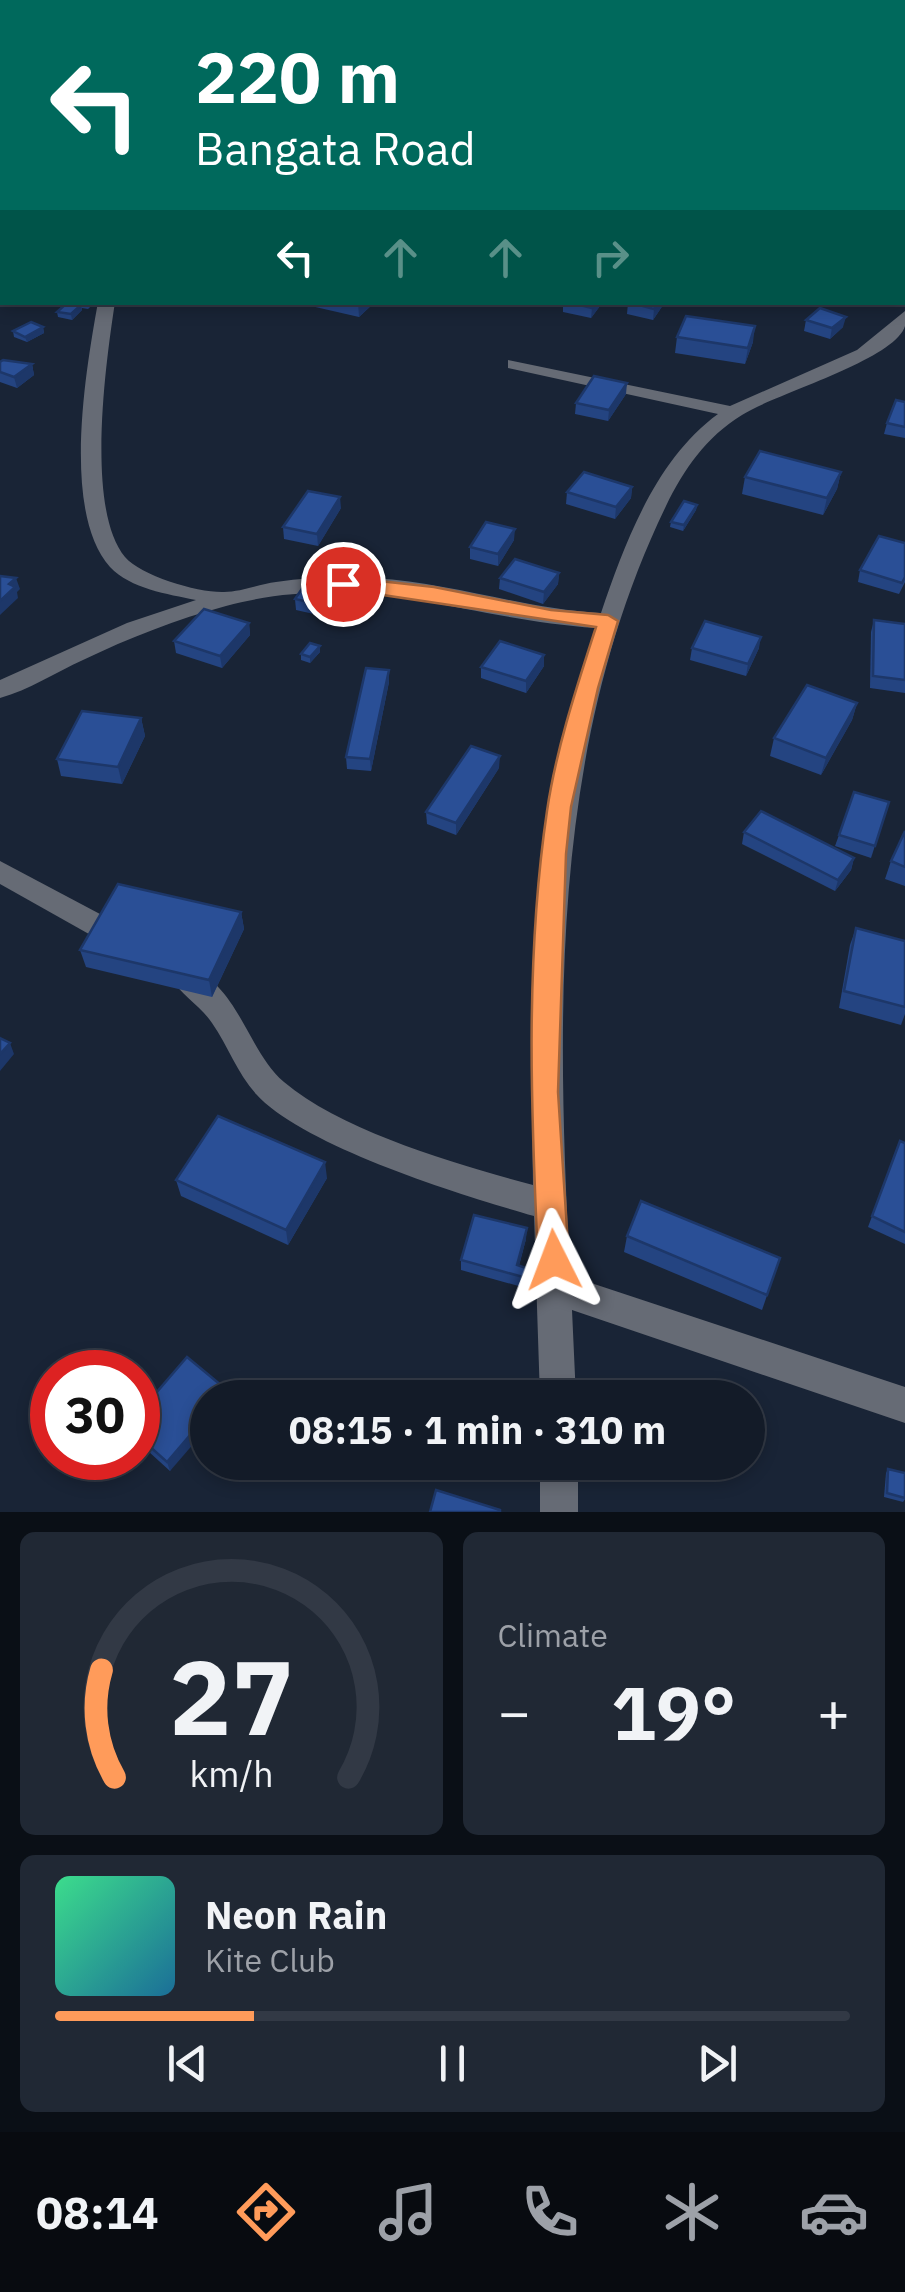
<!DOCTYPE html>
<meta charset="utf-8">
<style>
:root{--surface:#131b28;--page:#202834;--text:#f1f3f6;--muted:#9da1a8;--line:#323945;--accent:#ff9b5a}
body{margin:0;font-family:"IBM Plex Sans",sans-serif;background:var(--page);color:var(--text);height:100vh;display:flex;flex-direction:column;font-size:38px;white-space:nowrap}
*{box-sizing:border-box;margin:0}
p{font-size:32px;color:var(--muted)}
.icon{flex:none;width:55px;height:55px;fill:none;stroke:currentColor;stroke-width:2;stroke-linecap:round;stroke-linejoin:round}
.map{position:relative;height:1512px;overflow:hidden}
.details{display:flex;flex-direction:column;gap:20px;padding:20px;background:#0a0f16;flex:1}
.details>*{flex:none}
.banner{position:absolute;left:0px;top:0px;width:905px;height:305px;box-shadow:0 5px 15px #0003,0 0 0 2px var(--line);background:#00695c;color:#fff;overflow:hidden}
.speed{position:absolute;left:30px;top:1350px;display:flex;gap:20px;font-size:50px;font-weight:700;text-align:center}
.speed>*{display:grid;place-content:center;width:130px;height:130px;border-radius:50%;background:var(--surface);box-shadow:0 5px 15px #0003,0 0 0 2px var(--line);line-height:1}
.speed .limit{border:15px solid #d22;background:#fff;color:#111}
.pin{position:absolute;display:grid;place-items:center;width:85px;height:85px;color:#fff;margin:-42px;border:5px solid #fff;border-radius:50%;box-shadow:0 2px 10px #0007}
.me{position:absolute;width:110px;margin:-55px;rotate:357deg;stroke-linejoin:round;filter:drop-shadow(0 0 8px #0008)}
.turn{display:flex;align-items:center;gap:35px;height:210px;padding:0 30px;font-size:45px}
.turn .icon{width:130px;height:130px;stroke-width:2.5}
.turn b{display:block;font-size:70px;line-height:85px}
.lanes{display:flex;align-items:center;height:95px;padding:0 30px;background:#0003;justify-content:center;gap:50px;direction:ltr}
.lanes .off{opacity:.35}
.big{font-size:75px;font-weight:700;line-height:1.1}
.details .card{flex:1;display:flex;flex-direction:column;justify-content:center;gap:15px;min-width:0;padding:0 35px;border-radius:15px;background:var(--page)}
.details .dial{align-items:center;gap:0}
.dial svg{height:260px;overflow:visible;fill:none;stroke:var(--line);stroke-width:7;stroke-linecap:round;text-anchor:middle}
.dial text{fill:var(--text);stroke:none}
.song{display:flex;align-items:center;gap:30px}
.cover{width:120px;height:120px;border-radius:15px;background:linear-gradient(135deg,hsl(150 70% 55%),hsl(200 70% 35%))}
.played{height:10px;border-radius:5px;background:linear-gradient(90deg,var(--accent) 25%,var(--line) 25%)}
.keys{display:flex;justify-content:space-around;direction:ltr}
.heat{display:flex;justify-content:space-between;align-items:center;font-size:55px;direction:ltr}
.details .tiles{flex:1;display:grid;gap:20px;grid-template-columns:1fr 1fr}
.card:last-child{grid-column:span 2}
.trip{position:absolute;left:190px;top:1380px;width:575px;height:100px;border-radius:50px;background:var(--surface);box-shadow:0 5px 15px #0003,0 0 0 2px var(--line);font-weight:700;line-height:100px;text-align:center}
.tab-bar{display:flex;height:160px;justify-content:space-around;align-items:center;background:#080b10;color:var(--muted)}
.tab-bar .icon{width:70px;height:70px}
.tab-bar .on{color:var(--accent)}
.tab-bar b{font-size:45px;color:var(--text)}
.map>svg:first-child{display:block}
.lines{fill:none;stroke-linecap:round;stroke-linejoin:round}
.stream{stroke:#00064c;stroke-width:4}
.river{stroke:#00064c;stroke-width:42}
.minor{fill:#666b75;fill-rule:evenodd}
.wall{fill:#244481}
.shaded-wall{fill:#1d3769}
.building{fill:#2a4f96;stroke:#1d3769;stroke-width:2.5}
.route{fill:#ff9b5a;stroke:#a6653a;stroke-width:2.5}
</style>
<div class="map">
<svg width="905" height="1512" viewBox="0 0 905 1512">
<rect width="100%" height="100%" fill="#192436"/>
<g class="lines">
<polyline class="stream" points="214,2 219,0"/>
<g class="river">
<polyline points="238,2 244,0"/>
<polyline points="0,118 2,116"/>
</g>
<g class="minor">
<polygon points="905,63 905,75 902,76 902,64"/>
<rect x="902" y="144" width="3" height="10"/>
<polygon points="902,188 905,188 905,198 902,197"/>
<path d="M98,302H115C106,361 85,509 125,557C141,576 199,593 224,592C241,592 260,584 276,582C309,577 343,576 375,578C452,583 525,609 601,613C625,542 656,459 718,414L508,368V360L730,406L857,350L905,311C905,316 905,321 905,326C895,360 774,394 742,415C706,437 684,469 666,506C549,748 557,1016 570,1276L905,1387V1423L572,1310L576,1398H540L534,1216C464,1196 304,1147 256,1094C237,1073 228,1046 212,1023C201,1006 180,995 172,978L176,970L186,966C239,984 246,1049 284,1082C343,1132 459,1165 533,1185C530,995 536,809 596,628C463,619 365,569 226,606C177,619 129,638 83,660C56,672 29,690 0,698V680L127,623L196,600C167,594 131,589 110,567C61,512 86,369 98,302Z"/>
<polygon points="0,861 132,931 136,939 132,947 122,950 112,947 0,884"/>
<rect x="540" y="1462" width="38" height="50"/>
</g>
</g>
<g class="wall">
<polygon points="902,214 905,214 905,253 903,256"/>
<polygon points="68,302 94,302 94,303 88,309 82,308 82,310 72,320 58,317 57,312"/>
<polygon points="311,302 375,302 359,317 311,306"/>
<polygon points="563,302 603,302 591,318 563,312"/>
<polygon points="628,303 663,305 653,320 627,314"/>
<polygon points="806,320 843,327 830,339 804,331"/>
<polygon points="43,327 44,333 27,342 14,337 13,331"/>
<polygon points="677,337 753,342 745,364 675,353"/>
<polygon points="0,362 32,364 34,375 17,388 0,382"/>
<polygon points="626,394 608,421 575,414 576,403"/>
<polygon points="905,402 905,438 884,434 887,423"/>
<polygon points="841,472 837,489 823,515 742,494 745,477"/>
<polygon points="632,487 631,498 615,519 566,504 567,492"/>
<polygon points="697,505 696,510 683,531 670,527 671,522"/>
<polygon points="341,508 318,546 284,539 283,527"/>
<polygon points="514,540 498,566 470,559 470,547"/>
<polygon points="905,543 905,582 899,594 858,582 860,570"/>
<polygon points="559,573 558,584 543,604 499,589 500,578"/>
<polygon points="295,599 338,599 327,617 296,610"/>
<polygon points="874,620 905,624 905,693 870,688 871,632"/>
<polygon points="249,623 250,635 222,668 176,653 174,641"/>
<polygon points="320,646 320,652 310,663 301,660 301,654"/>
<polygon points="692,648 759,648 746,676 690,660"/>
<polygon points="544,666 526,693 481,678 481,667"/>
<polygon points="389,670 389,682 371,771 347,769 346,757"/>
<polygon points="857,703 852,720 821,775 770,756 774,738"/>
<polygon points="141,718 145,736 122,784 61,776 57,759"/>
<polygon points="499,768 456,835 427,824 426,812"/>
<polygon points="889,802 871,858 835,846 839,835"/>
<polygon points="905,831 905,886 885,879 891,861"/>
<polygon points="744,832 854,858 851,870 835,891 742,844"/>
<polygon points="241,912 244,929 212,997 86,967 80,950"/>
<polygon points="856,928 905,941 905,1014 901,1025 839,1008 850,945"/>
<polygon points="900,1141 905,1143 905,1244 868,1227"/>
<polygon points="327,1178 288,1245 181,1196 176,1180"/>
<polygon points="627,1236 780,1258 762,1310 624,1252"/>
<polygon points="526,1239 519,1266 525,1278 522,1287 461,1270 461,1260"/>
<polygon points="228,1391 230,1398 208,1398 170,1471 138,1442 138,1414"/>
<polygon points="888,1469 905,1473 905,1499 903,1502 884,1497 886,1473"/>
</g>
<g class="shaded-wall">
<polygon points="358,302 375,302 359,317"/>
<polygon points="596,302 603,302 591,318 592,308"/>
<polygon points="658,302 663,302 663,305 653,320 654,309"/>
<polygon points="81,305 82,310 72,320 71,314"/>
<polygon points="846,317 843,327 830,339 832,328"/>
<polygon points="755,326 753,342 745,364 748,348"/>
<polygon points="43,327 44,333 27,342 25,337"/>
<polygon points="32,364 34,375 17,388 14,377"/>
<polygon points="627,383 626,394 608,421 609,410"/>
<polygon points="841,472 837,489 823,515 827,498"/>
<polygon points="632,487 631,498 615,519 616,507"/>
<polygon points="340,497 341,508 318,546 317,534"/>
<polygon points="697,505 696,510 683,531 684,525"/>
<polygon points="515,529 514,540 498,566 498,554"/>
<polygon points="559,573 558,584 543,604 544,592"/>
<polygon points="16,578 20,589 17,592 18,598 0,615 0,601 9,584"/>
<polygon points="338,587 338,599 327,617 326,606"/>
<polygon points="249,623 250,635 222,668 220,656"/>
<polygon points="761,637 759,648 746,676 748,664"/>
<polygon points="320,646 320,652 310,663 310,657"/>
<polygon points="544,655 544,666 526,693 526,681"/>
<polygon points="389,670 389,682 371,771 370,759"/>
<polygon points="857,703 852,720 821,775 826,758"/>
<polygon points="141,718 145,736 122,784 118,767"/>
<polygon points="500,756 499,768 456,835 456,823"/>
<polygon points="854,858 851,870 835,891 838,880"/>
<polygon points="241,912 244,929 212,997 209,980"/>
<polygon points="10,1043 14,1054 0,1071 0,1054"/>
<polygon points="325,1162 327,1178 288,1245 286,1230"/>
<polygon points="527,1228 526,1239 516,1276 517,1265"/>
<polygon points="208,1414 208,1427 170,1471 167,1462"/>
</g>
<g class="building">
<polygon points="390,0 405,0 403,2 388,2"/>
<polygon points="701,0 717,0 718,2 702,2"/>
<polygon points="68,302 81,305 71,314 57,312"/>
<polygon points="568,302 596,302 592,308"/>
<polygon points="628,302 658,302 654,309"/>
<polygon points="820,308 846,317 832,328 806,320"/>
<polygon points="686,316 755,326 748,348 677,337"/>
<polygon points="31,322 43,327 25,337 13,331"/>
<polygon points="3,360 32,364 14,377 0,372 0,362"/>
<polygon points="594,376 627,383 609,410 576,403"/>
<polygon points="896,400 905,402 905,427 887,423"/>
<polygon points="760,451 841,472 827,498 745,477"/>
<polygon points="584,472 632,487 616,507 567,492"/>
<polygon points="308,491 340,497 317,534 283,527"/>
<polygon points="684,501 697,505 684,525 671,522"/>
<polygon points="486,522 515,529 498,554 470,547"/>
<polygon points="879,536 905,543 905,577 902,583 860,570"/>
<polygon points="515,559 559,573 544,592 500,578"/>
<polygon points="0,576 16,578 9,584 15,587 0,601"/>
<polygon points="308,580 338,587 326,606 295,599"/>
<polygon points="204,609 249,623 220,656 174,641"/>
<polygon points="874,620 905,624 905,680 873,676"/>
<polygon points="705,621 761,637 748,664 692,648"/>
<polygon points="500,641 544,655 526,681 481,667"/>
<polygon points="310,643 320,646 310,657 301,654"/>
<polygon points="366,668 389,670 370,759 346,757"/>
<polygon points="807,685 857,703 826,758 774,738"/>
<polygon points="82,711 141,718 118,767 57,759"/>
<polygon points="471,746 500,756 456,823 426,812"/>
<polygon points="854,792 889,802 875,846 839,835"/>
<polygon points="761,811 854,858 838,880 744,832"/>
<polygon points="905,831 905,867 891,861"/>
<polygon points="118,884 241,912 209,980 80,950"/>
<polygon points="856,928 905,941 905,1007 844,991"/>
<polygon points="0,1038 10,1043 0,1054"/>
<polygon points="218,1116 325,1162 286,1230 176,1180"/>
<polygon points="900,1141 905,1143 905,1232 872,1216"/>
<polygon points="641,1201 780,1258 767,1295 627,1236"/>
<polygon points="474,1215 527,1228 517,1265 526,1268 523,1277 461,1260"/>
<polygon points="187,1357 228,1391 222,1398 208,1398 208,1414 167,1462 138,1436 138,1414"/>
<polygon points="888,1469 905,1473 905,1498 887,1493"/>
<polygon points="436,1490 500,1510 500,1512 430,1512"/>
</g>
<path class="route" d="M343,577L434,587L551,610L608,615L618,621L598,688L571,807L566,854L558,1092L569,1260L564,1271L554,1275L543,1271L538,1260C531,1112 525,959 547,811C556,749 577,686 596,627L336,588L333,584Z"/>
</svg>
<div class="speed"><div class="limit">30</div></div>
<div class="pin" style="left:343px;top:584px;background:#d93025"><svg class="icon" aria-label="arrive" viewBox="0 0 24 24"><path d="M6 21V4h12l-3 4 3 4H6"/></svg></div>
<svg class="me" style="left:554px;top:1260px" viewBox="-20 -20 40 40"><path d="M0-17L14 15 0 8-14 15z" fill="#ff9b5a" stroke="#fff" stroke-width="4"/></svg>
<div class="trip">08:15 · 1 min · 310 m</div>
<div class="banner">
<div class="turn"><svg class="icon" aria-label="left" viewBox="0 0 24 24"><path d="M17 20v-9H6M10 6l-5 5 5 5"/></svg><div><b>220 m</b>Bangata Road</div></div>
<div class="lanes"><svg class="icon" aria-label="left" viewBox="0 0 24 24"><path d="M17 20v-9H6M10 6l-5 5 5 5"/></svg><svg class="icon off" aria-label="ahead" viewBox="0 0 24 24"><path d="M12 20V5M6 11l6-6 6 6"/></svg><svg class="icon off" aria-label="ahead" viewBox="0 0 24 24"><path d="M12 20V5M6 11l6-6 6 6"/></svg><svg class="icon off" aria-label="right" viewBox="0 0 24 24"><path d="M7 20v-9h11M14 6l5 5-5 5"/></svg></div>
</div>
</div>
<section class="details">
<div class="tiles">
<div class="card dial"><svg viewBox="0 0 100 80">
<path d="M14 69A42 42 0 1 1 86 69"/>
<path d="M14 69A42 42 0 0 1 10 36" stroke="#ff9b5a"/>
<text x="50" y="56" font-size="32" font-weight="700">27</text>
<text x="50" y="72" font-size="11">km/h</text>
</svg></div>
<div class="card"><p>Climate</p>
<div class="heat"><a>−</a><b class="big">19°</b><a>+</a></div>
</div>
<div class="card">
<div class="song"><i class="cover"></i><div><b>Neon Rain</b><p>Kite Club</p></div></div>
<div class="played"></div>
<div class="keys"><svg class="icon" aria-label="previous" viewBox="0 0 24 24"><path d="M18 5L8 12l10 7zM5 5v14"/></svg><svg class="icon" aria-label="pause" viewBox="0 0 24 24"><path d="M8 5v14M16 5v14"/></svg><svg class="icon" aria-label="next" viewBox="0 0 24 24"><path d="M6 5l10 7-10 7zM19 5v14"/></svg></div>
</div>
</div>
</section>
<nav class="tab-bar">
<b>08:14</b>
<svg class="icon on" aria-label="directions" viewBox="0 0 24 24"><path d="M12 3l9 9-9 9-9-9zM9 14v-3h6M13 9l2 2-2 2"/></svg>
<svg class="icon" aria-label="music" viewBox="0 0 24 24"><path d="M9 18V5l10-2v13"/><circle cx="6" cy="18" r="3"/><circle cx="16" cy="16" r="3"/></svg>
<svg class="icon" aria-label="phone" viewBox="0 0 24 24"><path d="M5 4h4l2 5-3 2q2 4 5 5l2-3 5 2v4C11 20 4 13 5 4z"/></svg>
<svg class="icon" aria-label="climate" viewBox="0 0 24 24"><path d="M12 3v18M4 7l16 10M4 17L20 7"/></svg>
<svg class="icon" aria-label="car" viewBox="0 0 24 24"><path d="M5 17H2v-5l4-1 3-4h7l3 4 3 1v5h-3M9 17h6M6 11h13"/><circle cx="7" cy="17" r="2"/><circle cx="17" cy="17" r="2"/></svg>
</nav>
